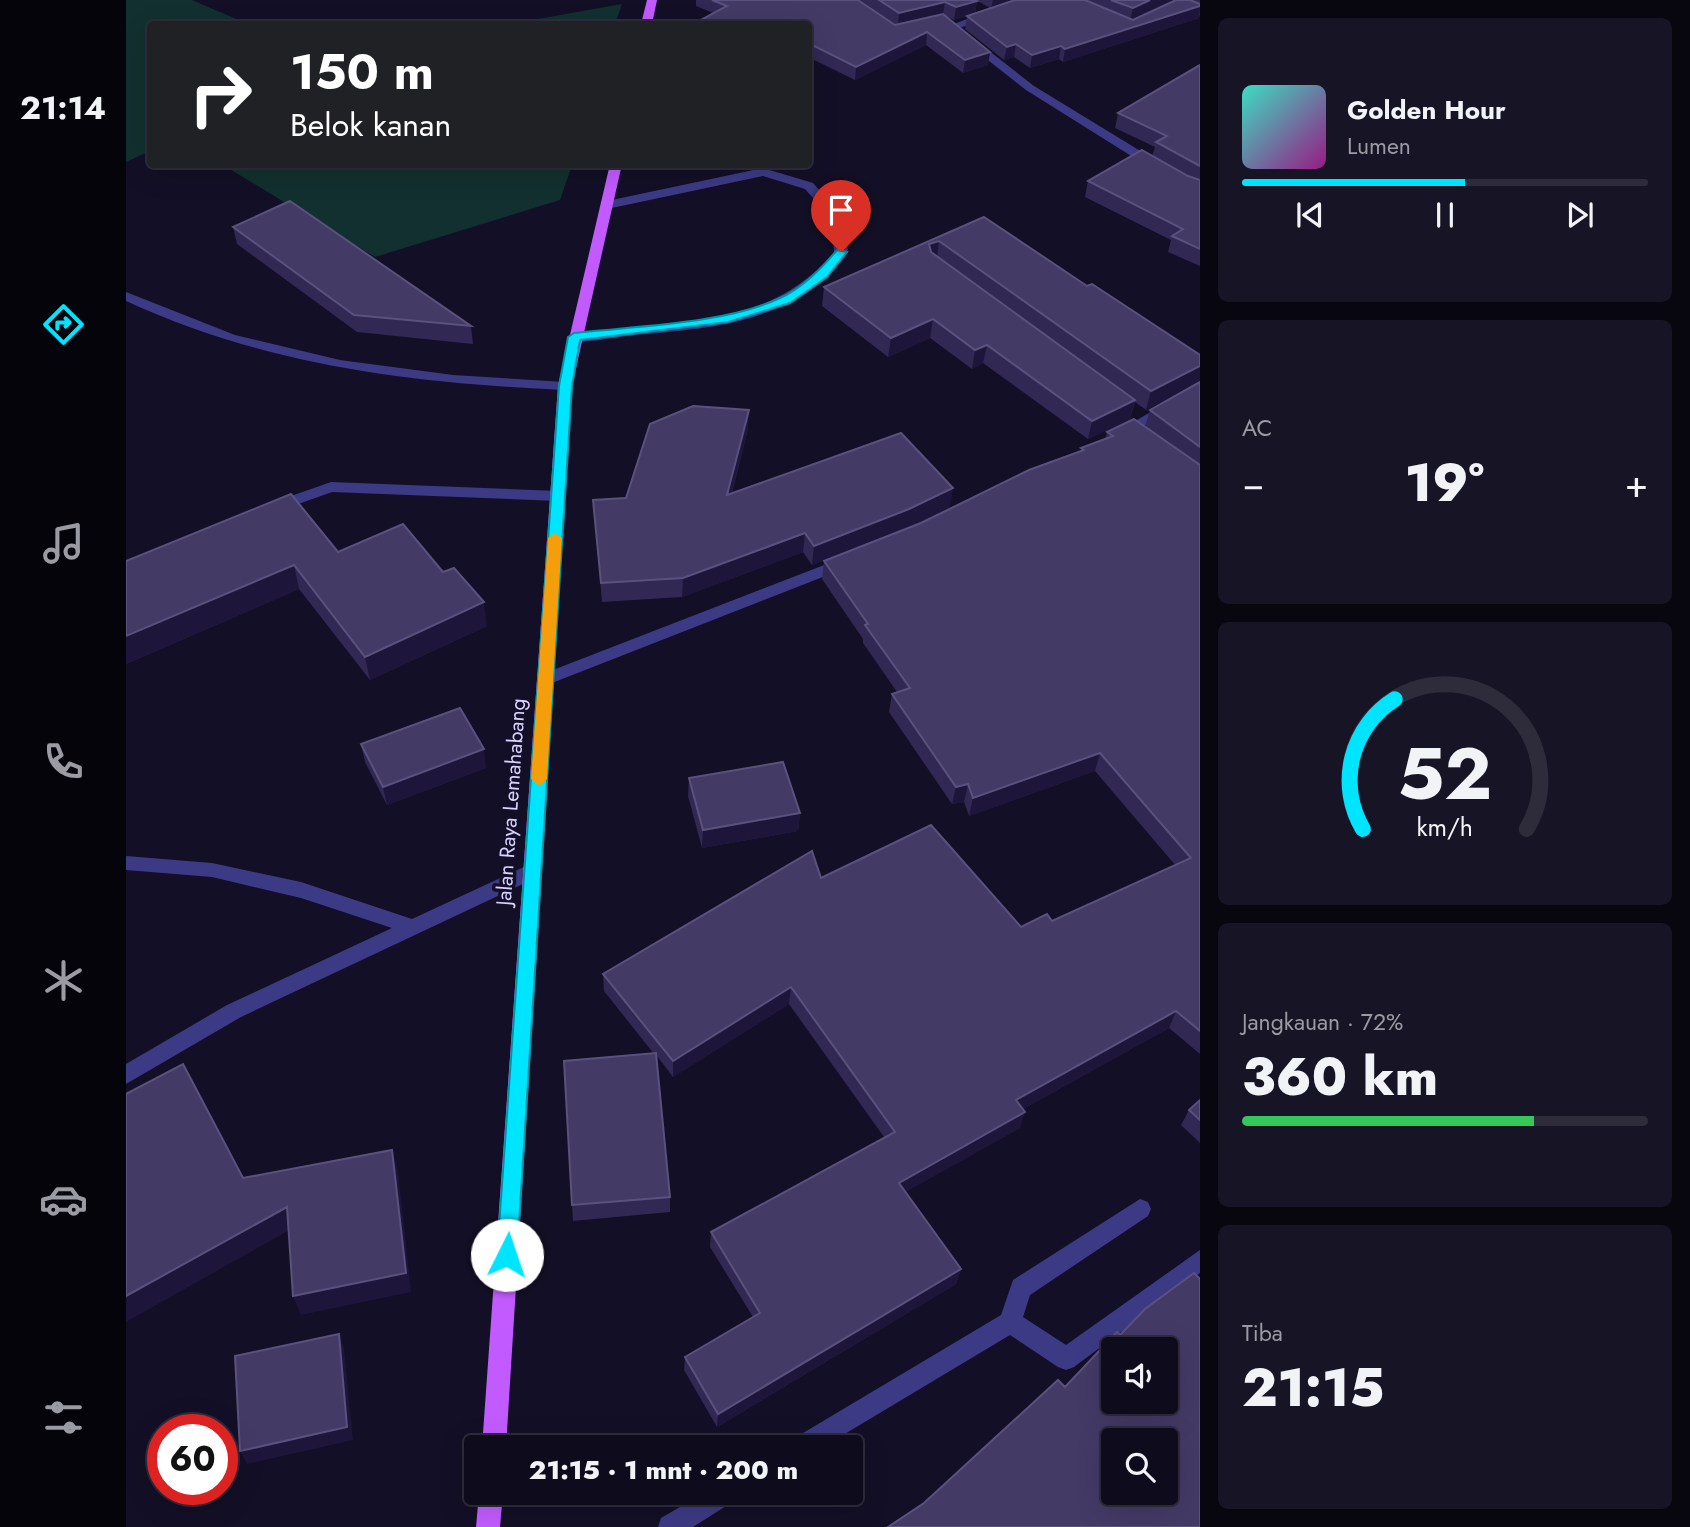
<!DOCTYPE html>
<html lang="id">
<meta charset="utf-8">
<style>
:root{--surface:#0e0b1c;--page:#171425;--text:#f1f3f6;--muted:#9b9ba3;--line:#2e2b3b;--accent:#00e5ff}
body{margin:0;font-family:Jost,sans-serif;background:var(--page);color:var(--text);height:100vh;display:flex;flex-direction:column;font-size:26px;white-space:nowrap}
*{box-sizing:border-box;margin:0}
p{font-size:23px;color:var(--muted)}
.icon{flex:none;width:38px;height:38px;fill:none;stroke:currentColor;stroke-width:2;stroke-linecap:round;stroke-linejoin:round}
.map{position:relative;flex:1;overflow:hidden}
.sheet{display:flex;flex-direction:column;gap:18px;padding:18px;background:#08060f;width:490px}
.sheet>*{flex:none}
.hud{position:absolute;left:21px;top:21px;width:665px;height:147px;border-radius:7px;box-shadow:0 7px 28px #0002,0 0 0 2px var(--line);background:#202124;color:#fff;overflow:hidden}
.buttons{position:absolute;left:975px;top:1337px;display:grid;gap:14px}
.buttons a{display:grid;place-items:center;width:77px;height:77px;border-radius:7px;background:var(--surface);box-shadow:0 7px 28px #0002,0 0 0 2px var(--line);font-size:35px}
.speed{position:absolute;left:21px;top:1414px;display:flex;gap:14px;font-size:35px;font-weight:700;text-align:center}
.speed>*{display:grid;place-content:center;width:91px;height:91px;border-radius:50%;background:var(--surface);box-shadow:0 7px 28px #0002,0 0 0 2px var(--line);line-height:1}
.speed .limit{border:10px solid #d22;background:#fff;color:#111}
.pin{position:absolute;display:grid;place-items:center;width:60px;height:60px;color:#fff;margin:-72px -30px;border-radius:50% 50% 50% 0;rotate:-45deg;box-shadow:0 0 7px #0007}
.pin .icon{rotate:45deg}
.me{position:absolute;width:77px;margin:-38px;rotate:4deg;stroke-linejoin:round;filter:drop-shadow(0 0 5px #0008)}
.turn{display:flex;align-items:center;gap:24px;height:147px;padding:0 28px;font-size:32px}
.turn .icon{width:91px;height:91px;stroke-width:2.5}
.turn b{display:block;font-size:49px;line-height:60px}
.big{font-size:52px;font-weight:800;line-height:1.1}
.sheet .widget{flex:1;display:flex;flex-direction:column;justify-content:center;gap:10px;min-width:0;padding:0 24px;border-radius:10px;background:var(--page)}
.sheet .dial{align-items:center;gap:0}
.dial svg{height:182px;overflow:visible;fill:none;stroke:var(--line);stroke-width:7;stroke-linecap:round;text-anchor:middle}
.dial text{fill:var(--text);stroke:none}
.song{display:flex;align-items:center;gap:21px}
.cover{width:84px;height:84px;border-radius:10px;background:linear-gradient(135deg,hsl(170 70% 55%),hsl(310 70% 35%))}
.played{height:7px;border-radius:4px;background:linear-gradient(90deg,var(--accent) 55%,var(--line) 55%)}
.keys{display:flex;justify-content:space-around;direction:ltr}
.heat{display:flex;justify-content:space-between;align-items:center;font-size:38px;direction:ltr}
.charge{height:10px;border-radius:5px;background:linear-gradient(90deg,#34c759 72%,var(--line) 0)}
.trip{position:absolute;left:338px;top:1435px;width:399px;height:70px;border-radius:7px;background:var(--surface);box-shadow:0 7px 28px #0002,0 0 0 2px var(--line);font-weight:800;line-height:70px;text-align:center}
main{display:flex;flex:1;min-height:0}
.tabs{display:flex;flex-direction:column;width:126px;justify-content:space-around;align-items:center;background:#06040b;color:var(--muted)}
.tabs .icon{width:49px;height:49px}
.tabs .selected{color:var(--accent)}
.tabs b{font-size:32px;color:var(--text)}
.map>svg:first-child{display:block}
.green{fill:#12302f}
.lines{fill:none;stroke-linecap:round;stroke-linejoin:round}
.service{fill:#3d3a85;fill-rule:evenodd}
.minor{fill:#3d3a85;fill-rule:evenodd}
.primary{fill:#c25bff;fill-rule:evenodd}
.wall{fill:#312854}
.shaded-wall{fill:#1d163a}
.building{fill:#433a66;stroke:#5a527e;stroke-width:2;fill-rule:evenodd}
.route{fill:#00e5ff;stroke:#0095a6;stroke-width:2}
.slow{fill:#f59e0b}
.labels{text-anchor:middle;stroke-width:7;stroke-linejoin:round;paint-order:stroke}
.street-label{font-size:21px;fill:#d9d4ff;stroke:#130f26}
</style>
<main>
<nav class="tabs">
<b>21:14</b>
<svg class="icon selected" aria-label="directions" viewBox="0 0 24 24"><path d="M12 3l9 9-9 9-9-9zM9 14v-3h6M13 9l2 2-2 2"/></svg>
<svg class="icon" aria-label="music" viewBox="0 0 24 24"><path d="M9 18V5l10-2v13"/><circle cx="6" cy="18" r="3"/><circle cx="16" cy="16" r="3"/></svg>
<svg class="icon" aria-label="phone" viewBox="0 0 24 24"><path d="M5 4h4l2 5-3 2q2 4 5 5l2-3 5 2v4C11 20 4 13 5 4z"/></svg>
<svg class="icon" aria-label="climate" viewBox="0 0 24 24"><path d="M12 3v18M4 7l16 10M4 17L20 7"/></svg>
<svg class="icon" aria-label="car" viewBox="0 0 24 24"><path d="M5 17H2v-5l4-1 3-4h7l3 4 3 1v5h-3M9 17h6M6 11h13"/><circle cx="7" cy="17" r="2"/><circle cx="17" cy="17" r="2"/></svg>
<svg class="icon" aria-label="filters" viewBox="0 0 24 24"><path d="M4 7h16M4 17h16"/><circle cx="9" cy="7" r="2"/><circle cx="15" cy="17" r="2"/></svg>
</nav>
<div class="map">
<svg width="1074" height="1527" viewBox="0 0 1074 1527">
<rect width="100%" height="100%" fill="#130f26"/>
<g class="green">
<polygon points="0,0 66,0 122,24 24,24 24,151 0,162"/>
<polygon points="496,4 489,24 384,24"/>
<polygon points="97,165 446,165 434,200 249,257"/>
</g>
<g class="lines">
<g class="service">
<path d="M637,168L687,183L718,218L722,252C670,323 588,328 508,335C488,337 462,344 443,340L441,337L448,333C541,323 644,330 708,252L706,219L679,189L637,176L481,209L475,205L481,201Z"/>
<polygon points="205,482 432,491 440,496 432,501 206,492 150,512 142,507 145,503"/>
<polygon points="0,856 86,863 175,882 286,919 400,866 414,866 416,871 414,876 115,1017 0,1084 0,1064 101,1005 266,928 175,898 86,877 0,870"/>
</g>
<g class="minor">
<polygon points="857,13 866,15 834,28 908,86 1034,163 1034,169 1026,169 900,90 820,27"/>
<path d="M0,292L109,335L214,360L327,375L439,382L446,386L439,390C284,383 142,366 0,301Z"/>
<polygon points="1074,384 1074,394 1000,436 995,438 988,433"/>
<polygon points="719,557 727,562 725,566 426,683 420,685 412,679 414,675"/>
<polygon points="1014,1199 1022,1202 1025,1209 1022,1216 904,1295 897,1317 940,1345 1074,1250 1074,1273 948,1367 940,1370 932,1367 884,1335 697,1447 663,1447 667,1439 875,1315 887,1280"/>
<polygon points="578,1493 612,1493 608,1501 567,1527 532,1527 535,1518"/>
</g>
<g class="primary">
<polygon points="521,0 531,0 526,24 515,24"/>
<polygon points="484,164 496,164 446,386 380,1447 356,1447 432,386"/>
<polygon points="353,1493 377,1493 374,1527 350,1527"/>
</g>
</g>
<g class="wall">
<polygon points="570,0 732,0 769,25 770,25 734,0 849,0 851,1 849,13 864,8 850,0 1046,0 1007,20 1050,0 1074,0 1074,14 1073,18 937,62 933,59 904,68 888,57 878,60 839,29 841,16 828,20 818,15 864,52 862,65 837,73 800,45 729,80 682,57 682,24 571,24 571,22 587,13 570,6"/>
<polygon points="1074,65 1074,266 1042,252 1045,240 959,197 962,181 1026,156 1029,147 989,128 992,113"/>
<polygon points="858,217 961,286 1074,355 1074,1054 1043,1028 897,1109 894,1128 779,1192 835,1269 830,1284 591,1427 558,1370 559,1357 627,1317 584,1247 585,1232 758,1137 663,1004 547,1077 531,1056 544,1197 544,1212 447,1221 446,1205 528,1054 478,991 477,974 695,878 895,927 926,921 1050,866 969,771 843,816 838,802 826,804 763,712 766,694 771,692 737,643 737,639 696,579 698,561 795,523 954,452 955,448 979,439 981,432 1019,427 1024,410 1073,382 1020,410 1009,402 1004,419 962,439 857,363 846,369 804,338 762,357 696,306 698,287"/>
<polygon points="107,227 345,326 347,344 231,332 111,244"/>
<polygon points="622,429 606,493 824,507 780,529 686,565 677,552 556,597 476,602 467,500 500,498"/>
<polygon points="212,552 361,626 244,680 173,589 0,664 0,561"/>
<polygon points="235,744 360,768 261,805 239,762"/>
<polygon points="563,778 674,813 672,831 576,848 562,796"/>
<polygon points="1074,1100 1074,1143 1055,1125 1063,1110"/>
</g>
<g class="shaded-wall">
<polygon points="867,0 897,0 865,9"/>
<polygon points="1024,0 1046,0 1004,21 1007,8"/>
<polygon points="851,1 849,14 828,20 830,7"/>
<polygon points="819,2 817,14 772,26 773,13"/>
<polygon points="1074,6 1073,18 937,62 939,49"/>
<polygon points="801,32 800,45 729,80 730,67"/>
<polygon points="890,44 888,57 878,60 881,47"/>
<polygon points="935,46 933,59 904,68 906,55"/>
<polygon points="864,52 862,65 837,73 839,60"/>
<polygon points="813,241 811,259 801,263 803,244"/>
<polygon points="807,319 804,338 762,357 765,338"/>
<polygon points="861,345 857,363 846,369 849,350"/>
<polygon points="1074,366 1074,382 1020,410 1025,391"/>
<polygon points="1009,400 1004,419 962,439 966,421"/>
<polygon points="623,410 622,429 600,514 601,495"/>
<polygon points="827,488 824,507 780,529 686,565 688,546"/>
<polygon points="679,533 677,552 556,597 557,578"/>
<polygon points="168,565 173,589 0,664 0,636"/>
<polygon points="358,602 361,626 244,680 239,657"/>
<polygon points="358,749 360,768 261,805 257,787"/>
<polygon points="974,753 969,771 843,816 847,798"/>
<polygon points="842,784 838,802 826,804 830,787"/>
<polygon points="674,813 672,831 576,848 577,830"/>
<polygon points="665,987 663,1004 547,1077 547,1061"/>
<polygon points="1050,1011 1043,1028 884,1116 890,1100"/>
<polygon points="899,1112 894,1128 769,1198 773,1183"/>
<polygon points="266,1150 272,1171 285,1292 175,1315 167,1296"/>
<polygon points="161,1207 169,1227 0,1322 0,1296"/>
<polygon points="835,1269 830,1284 591,1427 592,1414"/>
<polygon points="213,1334 218,1348 227,1440 121,1464 114,1451"/>
</g>
<g class="building">
<polygon points="586,0 732,0 769,25 817,14 864,52 839,60 801,32 730,67 682,43 682,24 577,24 571,22 601,6"/>
<polygon points="753,0 849,0 851,1 830,7 819,2 773,13"/>
<polygon points="889,0 959,0 1007,20 1050,0 1064,0 1074,4 1074,6 939,49 935,46 906,55 890,44 881,47 841,16"/>
<polygon points="985,0 1024,0 1007,8"/>
<polygon points="1074,65 1074,166 1030,142 1041,136 992,113"/>
<polygon points="1016,150 1062,176 1074,180 1074,249 1046,236 1057,229 962,181"/>
<polygon points="164,201 345,326 228,315 107,227"/>
<polygon points="858,217 961,286 966,284 1074,355 1074,366 1025,391 813,241 803,244 805,252 1009,400 966,421 861,345 849,350 807,319 765,338 698,287"/>
<polygon points="1074,382 1074,447 1024,410"/>
<polygon points="567,406 623,410 601,495 775,433 827,488 783,509 688,546 679,533 557,578 475,583 467,500 500,498 524,424"/>
<polygon points="1008,419 1074,465 1074,1031 1050,1011 890,1100 899,1112 773,1183 835,1269 592,1414 559,1357 634,1313 585,1232 769,1132 665,987 547,1061 477,974 686,851 695,878 805,825 895,927 921,914 926,921 1065,858 974,753 847,798 842,784 830,787 766,694 784,688 739,625 742,624 698,561 795,523 903,470 958,450 955,448 987,436 981,432"/>
<polygon points="165,494 212,552 277,524 317,572 328,568 358,602 239,657 168,565 0,636 0,561"/>
<polygon points="334,708 358,749 257,787 235,744"/>
<polygon points="657,762 674,813 577,830 563,778"/>
<polygon points="530,1053 544,1197 446,1205 438,1061"/>
<polygon points="57,1064 117,1178 266,1150 280,1273 167,1296 161,1207 0,1296 0,1094"/>
<polygon points="1074,1100 1074,1120 1063,1110"/>
<path d="M1068,1273L1074,1279V1527H762L798,1503L932,1380L939,1387L991,1332L994,1335L1019,1309ZM987,1349H1040V1402H987ZM987,1440H1040V1493H987Z"/>
<polygon points="213,1334 221,1427 114,1451 109,1356"/>
</g>
<path class="route" d="M711,250L721,252L701,277L664,303L602,322L454,340L446,386L391,1255L388,1262L381,1265L374,1262L371,1255L433,386L442,337L448,333C510,326 599,324 654,298C677,288 696,268 711,250Z"/>
<polygon class="slow" points="429,533 436,538 421,779 413,786 405,779 422,538"/>
<g class="labels">
<g class="street-label">
<text transform="translate(385 802) rotate(-86)" y="7">Jalan Raya Lemahabang</text>
</g>
</g>
</svg>
<div class="buttons">
<a><svg class="icon" aria-label="sound" viewBox="0 0 24 24"><path d="M4 9h4l5-4v14l-5-4H4zM17 9q2 3 0 6"/></svg></a>
<a><svg class="icon" aria-label="search" viewBox="0 0 24 24"><circle cx="10" cy="10" r="6"/><path d="M15 15l6 6"/></svg></a>
</div>
<div class="speed"><div class="limit">60</div></div>
<div class="pin" style="left:715px;top:252px;background:#d93025"><svg class="icon" aria-label="arrive" viewBox="0 0 24 24"><path d="M6 21V4h12l-3 4 3 4H6"/></svg></div>
<svg class="me" style="left:381px;top:1255px" viewBox="-20 -20 40 40"><circle r="19" fill="#fff"/><path d="M0-13L10 11 0 6-10 11z" fill="#00e5ff"/></svg>
<div class="trip">21:15 · 1 mnt · 200 m</div>
<div class="hud">
<div class="turn"><svg class="icon" aria-label="right" viewBox="0 0 24 24"><path d="M7 20v-9h11M14 6l5 5-5 5"/></svg><div><b>150 m</b>Belok kanan</div></div>
</div>
</div>
<section class="sheet">
<div class="widget">
<div class="song"><i class="cover"></i><div><b>Golden Hour</b><p>Lumen</p></div></div>
<div class="played"></div>
<div class="keys"><svg class="icon" aria-label="previous" viewBox="0 0 24 24"><path d="M18 5L8 12l10 7zM5 5v14"/></svg><svg class="icon" aria-label="pause" viewBox="0 0 24 24"><path d="M8 5v14M16 5v14"/></svg><svg class="icon" aria-label="next" viewBox="0 0 24 24"><path d="M6 5l10 7-10 7zM19 5v14"/></svg></div>
</div>
<div class="widget"><p>AC</p>
<div class="heat"><a>−</a><b class="big">19°</b><a>+</a></div>
</div>
<div class="widget dial"><svg viewBox="0 0 100 80">
<path d="M14 69A42 42 0 1 1 86 69"/>
<path d="M14 69A42 42 0 0 1 28 12" stroke="#00e5ff"/>
<text x="50" y="56" font-size="32" font-weight="700">52</text>
<text x="50" y="72" font-size="11">km/h</text>
</svg></div>
<div class="widget"><p>Jangkauan · 72%</p><b class="big">360 km</b><div class="charge"></div></div>
<div class="widget"><p>Tiba</p><b class="big">21:15</b></div>
</section>
</main>
